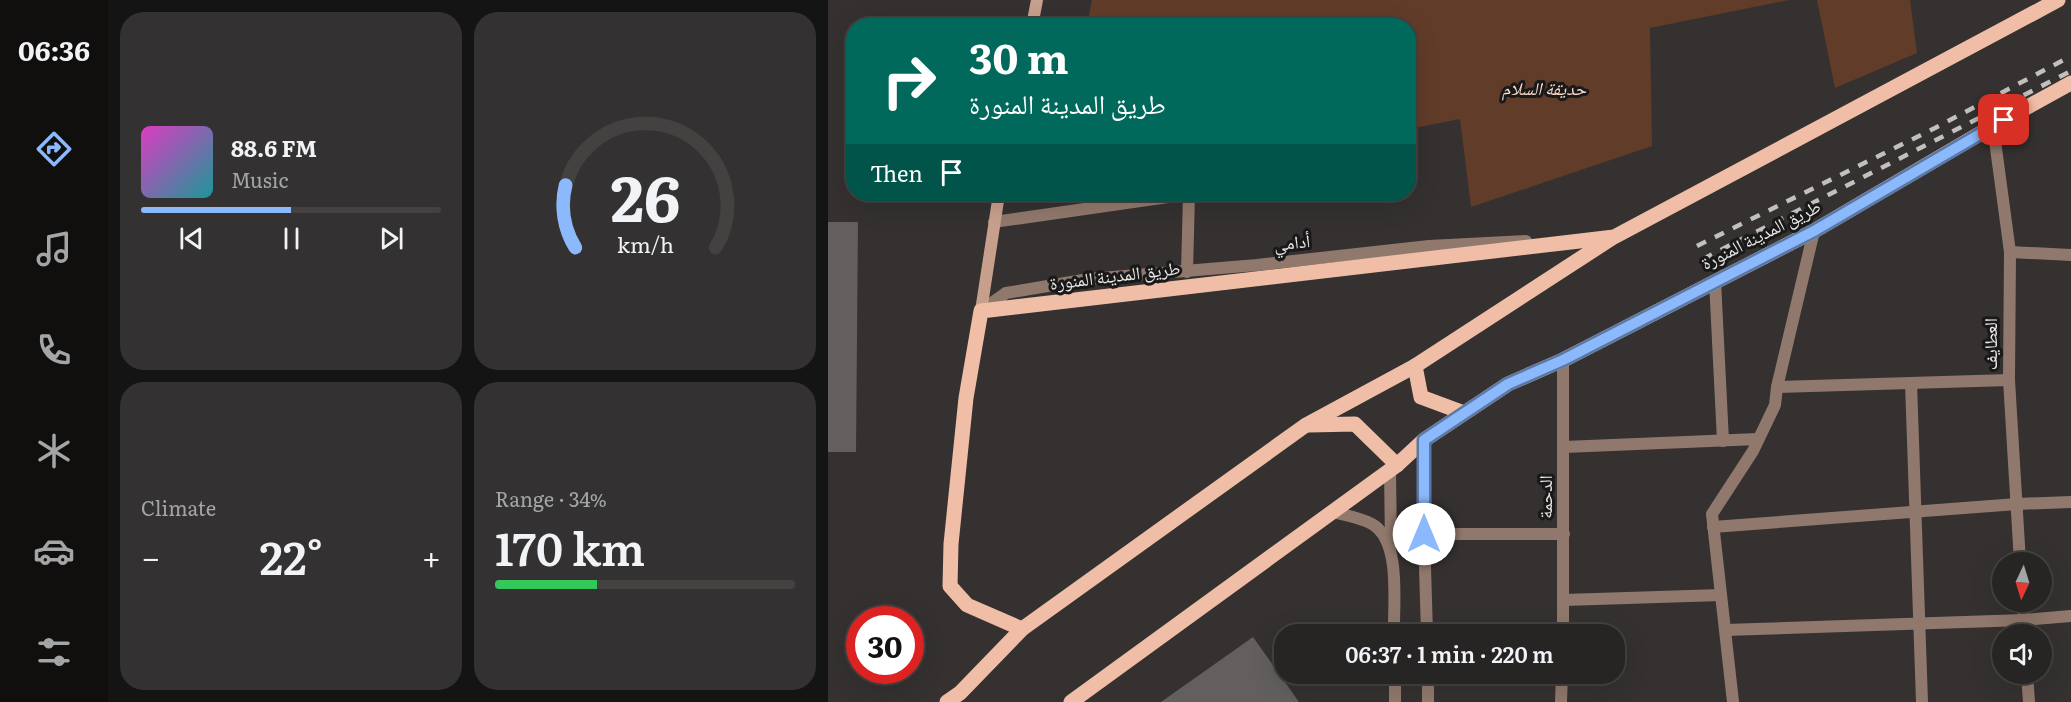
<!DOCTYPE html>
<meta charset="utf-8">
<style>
:root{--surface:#272524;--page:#333131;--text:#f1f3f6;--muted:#a4a5a6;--line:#434241;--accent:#8bb9fc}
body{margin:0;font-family:Literata,"Noto Naskh Arabic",serif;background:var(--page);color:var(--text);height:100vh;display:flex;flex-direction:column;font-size:22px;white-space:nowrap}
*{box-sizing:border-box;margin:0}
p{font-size:20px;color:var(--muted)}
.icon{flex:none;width:33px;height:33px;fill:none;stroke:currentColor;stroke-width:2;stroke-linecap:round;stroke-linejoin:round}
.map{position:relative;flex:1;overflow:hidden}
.side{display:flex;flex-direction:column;gap:12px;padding:12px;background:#151414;width:720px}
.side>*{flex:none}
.top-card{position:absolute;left:18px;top:18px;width:570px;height:183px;border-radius:24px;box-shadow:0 6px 24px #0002,0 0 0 2px var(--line);background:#00695c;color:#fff;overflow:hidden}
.needle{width:39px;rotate:184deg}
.buttons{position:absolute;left:1164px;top:552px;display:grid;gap:12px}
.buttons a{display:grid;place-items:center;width:60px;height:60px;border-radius:50%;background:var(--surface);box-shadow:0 6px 24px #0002,0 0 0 2px var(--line);font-size:30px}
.speed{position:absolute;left:18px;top:606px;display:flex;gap:12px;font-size:30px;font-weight:700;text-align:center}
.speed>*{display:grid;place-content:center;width:78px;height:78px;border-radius:50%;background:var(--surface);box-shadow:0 6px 24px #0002,0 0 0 2px var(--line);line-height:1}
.speed .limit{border:9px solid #d22;background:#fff;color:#111}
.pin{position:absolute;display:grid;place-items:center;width:51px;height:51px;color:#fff;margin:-26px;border-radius:12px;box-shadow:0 3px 9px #0006}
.me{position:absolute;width:66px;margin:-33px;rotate:0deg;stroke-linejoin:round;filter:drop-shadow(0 0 4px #0008)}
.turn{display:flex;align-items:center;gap:21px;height:126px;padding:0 24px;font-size:27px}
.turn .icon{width:78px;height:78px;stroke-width:2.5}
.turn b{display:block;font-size:42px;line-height:51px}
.then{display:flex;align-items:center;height:57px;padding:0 24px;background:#0003;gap:12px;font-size:22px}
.big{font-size:45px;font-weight:600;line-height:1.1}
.side .card{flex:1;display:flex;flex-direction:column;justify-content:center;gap:9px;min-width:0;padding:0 21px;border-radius:24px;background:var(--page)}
.side .dial{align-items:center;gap:0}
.dial svg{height:156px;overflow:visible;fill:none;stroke:var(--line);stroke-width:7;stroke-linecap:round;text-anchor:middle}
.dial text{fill:var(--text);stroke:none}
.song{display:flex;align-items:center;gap:18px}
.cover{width:72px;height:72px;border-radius:9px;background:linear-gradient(135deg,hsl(310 70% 55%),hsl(180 70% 35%))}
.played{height:6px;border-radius:3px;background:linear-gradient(90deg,var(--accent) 50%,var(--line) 50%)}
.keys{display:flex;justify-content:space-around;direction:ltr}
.heat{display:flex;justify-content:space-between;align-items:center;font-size:33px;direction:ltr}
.charge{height:9px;border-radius:4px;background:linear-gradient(90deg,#34c759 34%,var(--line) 0)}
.side .tiles{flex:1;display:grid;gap:12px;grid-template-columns:repeat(2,1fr)}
.trip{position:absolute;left:446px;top:624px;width:351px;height:60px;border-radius:24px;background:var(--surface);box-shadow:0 6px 24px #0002,0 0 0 2px var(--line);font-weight:600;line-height:60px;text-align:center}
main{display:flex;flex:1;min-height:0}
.tab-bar{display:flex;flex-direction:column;width:108px;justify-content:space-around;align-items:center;background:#100f0e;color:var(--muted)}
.tab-bar .icon{width:42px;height:42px}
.tab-bar .active{color:var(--accent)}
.tab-bar b{font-size:27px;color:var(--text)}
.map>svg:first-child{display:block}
.green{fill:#613c29}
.building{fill:#625f5e}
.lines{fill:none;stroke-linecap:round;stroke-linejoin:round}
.service{stroke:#91786c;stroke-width:12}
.minor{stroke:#91786c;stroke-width:12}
.secondary{stroke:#c6a08d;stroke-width:12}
.primary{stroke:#f0bea6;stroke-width:15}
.rail{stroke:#c2c0bf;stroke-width:4.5;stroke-dasharray:10 10;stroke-linecap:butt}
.route-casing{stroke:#5a78a4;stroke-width:15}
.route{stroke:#8bb9fc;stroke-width:10}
.labels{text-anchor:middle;stroke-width:6;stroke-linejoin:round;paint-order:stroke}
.park-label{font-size:18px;font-style:italic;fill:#fddbcb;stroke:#1a1919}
.street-label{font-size:18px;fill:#eae8e7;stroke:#1a1919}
</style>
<main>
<nav class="tab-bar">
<b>06:36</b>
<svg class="icon active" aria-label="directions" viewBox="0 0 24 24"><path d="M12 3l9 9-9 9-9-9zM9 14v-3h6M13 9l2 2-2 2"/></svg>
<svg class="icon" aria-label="music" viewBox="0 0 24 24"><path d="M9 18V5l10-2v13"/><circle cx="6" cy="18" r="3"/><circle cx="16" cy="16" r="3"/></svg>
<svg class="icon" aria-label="phone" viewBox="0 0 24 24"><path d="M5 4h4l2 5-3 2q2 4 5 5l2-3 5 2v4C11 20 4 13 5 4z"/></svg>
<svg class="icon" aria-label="climate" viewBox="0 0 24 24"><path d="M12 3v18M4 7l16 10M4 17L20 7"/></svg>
<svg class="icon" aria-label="car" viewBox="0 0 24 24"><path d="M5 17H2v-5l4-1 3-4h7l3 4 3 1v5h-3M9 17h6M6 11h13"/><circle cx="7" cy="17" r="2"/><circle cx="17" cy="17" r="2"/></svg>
<svg class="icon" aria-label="filters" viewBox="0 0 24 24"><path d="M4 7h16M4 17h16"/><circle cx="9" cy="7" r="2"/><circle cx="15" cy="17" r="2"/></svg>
</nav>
<section class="side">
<div class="tiles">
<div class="card">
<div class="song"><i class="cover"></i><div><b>88.6 FM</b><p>Music</p></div></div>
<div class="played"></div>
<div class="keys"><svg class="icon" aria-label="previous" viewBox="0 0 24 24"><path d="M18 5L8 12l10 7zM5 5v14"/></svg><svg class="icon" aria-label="pause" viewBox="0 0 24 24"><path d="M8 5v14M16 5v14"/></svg><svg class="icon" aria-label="next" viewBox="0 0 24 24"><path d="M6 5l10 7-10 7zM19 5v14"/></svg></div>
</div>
<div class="card dial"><svg viewBox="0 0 100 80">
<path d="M14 69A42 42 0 1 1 86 69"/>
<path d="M14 69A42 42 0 0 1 9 37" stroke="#8bb9fc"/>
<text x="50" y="56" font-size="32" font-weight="700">26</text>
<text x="50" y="72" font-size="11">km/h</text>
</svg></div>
<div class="card"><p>Climate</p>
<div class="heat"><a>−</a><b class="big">22°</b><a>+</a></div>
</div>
<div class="card"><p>Range · 34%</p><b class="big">170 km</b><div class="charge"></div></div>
</div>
</section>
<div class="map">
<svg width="1243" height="702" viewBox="0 0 1243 702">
<rect width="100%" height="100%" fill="#343130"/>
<g class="green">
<polygon points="264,0 961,0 822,28 824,146 643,207 632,119 581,129 580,26 259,25"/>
<polygon points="989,0 1082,0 1089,53 1007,88"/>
</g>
<g class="building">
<polygon points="0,222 30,222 28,452 0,452"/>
<polygon points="425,637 471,702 333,702"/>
</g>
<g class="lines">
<polyline class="service" points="154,310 178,293 261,279 429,265 601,246 698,241"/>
<g class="minor">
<polyline points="1165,126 1182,252 1181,380 1192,562"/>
<polyline points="166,222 361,194"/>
<polyline points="1182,252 1243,255"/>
<polyline points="359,272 361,194"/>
<polyline points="887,281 895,441"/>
<polyline points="735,360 735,634"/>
<polyline points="1083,383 1094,702"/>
<polyline points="949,387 1181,380"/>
<polyline points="596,440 596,534 599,634"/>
<polyline points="736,447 930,439"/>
<polyline points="562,470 563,546"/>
<path d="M504,512C517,515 533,518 544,524C574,541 565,605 566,634"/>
<polyline points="885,527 1189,504 1243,502"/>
<polyline points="596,534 736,534"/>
<polyline points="736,600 893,595"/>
<polyline points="1195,602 1197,634"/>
<polyline points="897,630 1196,620 1243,616"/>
<polyline points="567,674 567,702"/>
<polyline points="1199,674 1201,702"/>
<polyline points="600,702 600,674"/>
<polyline points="733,702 734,674"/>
<polyline points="905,702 884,514 925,451 947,405 949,387 986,231"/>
</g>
<g class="secondary">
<polyline points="204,26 209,0"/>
<polyline points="153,311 171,194"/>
</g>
<g class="primary">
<polyline points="636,413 593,397 587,366 784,238"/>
<polyline points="481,425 527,424 569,465"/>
<polyline points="194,629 139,605 122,586 123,544 138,398 153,311 786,237 1230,0"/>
<polyline points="119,702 132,693 194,629 478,425 587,366"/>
<polyline points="243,702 569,465 596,440 680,384 735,360 986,231 1165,126 1243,83"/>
</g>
<g class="rail">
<polyline points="869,246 1107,128 1243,56"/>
<polyline points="875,259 1243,71"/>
</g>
</g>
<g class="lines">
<defs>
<polyline id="route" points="596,534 596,440 680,384 735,360 986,231 1176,120"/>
</defs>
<use href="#route" class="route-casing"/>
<use href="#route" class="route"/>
</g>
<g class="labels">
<g class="park-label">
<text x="716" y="95">حديقة السلام</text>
</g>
<g class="street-label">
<text transform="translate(933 235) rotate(-27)" y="6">طريق المدينة المنورة</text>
<text transform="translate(464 243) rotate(-6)" y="6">أدامي</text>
<text transform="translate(287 276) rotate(-7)" y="6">طريق المدينة المنورة</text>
<text transform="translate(1163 344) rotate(-90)" y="6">العطايف</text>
<text transform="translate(718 497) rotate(-90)" y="6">الدحمة</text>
</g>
</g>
</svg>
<div class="buttons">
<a><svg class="needle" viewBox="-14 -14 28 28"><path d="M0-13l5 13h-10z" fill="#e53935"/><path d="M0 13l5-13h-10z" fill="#a4a5a6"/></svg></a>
<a><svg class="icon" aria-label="sound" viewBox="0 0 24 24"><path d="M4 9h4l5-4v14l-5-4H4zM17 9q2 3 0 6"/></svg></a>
</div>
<div class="speed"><div class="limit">30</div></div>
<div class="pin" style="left:1176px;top:120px;background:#d93025"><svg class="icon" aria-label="arrive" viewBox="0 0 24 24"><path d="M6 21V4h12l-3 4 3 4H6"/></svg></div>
<svg class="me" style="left:596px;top:534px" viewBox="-20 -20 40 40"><circle r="19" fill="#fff"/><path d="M0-13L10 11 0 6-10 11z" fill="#8bb9fc"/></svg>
<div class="trip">06:37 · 1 min · 220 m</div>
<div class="top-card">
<div class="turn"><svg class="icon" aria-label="right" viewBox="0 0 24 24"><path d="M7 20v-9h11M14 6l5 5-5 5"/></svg><div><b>30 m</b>طريق المدينة المنورة</div></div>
<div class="then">Then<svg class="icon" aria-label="arrive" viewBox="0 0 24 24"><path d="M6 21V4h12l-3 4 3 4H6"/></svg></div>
</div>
</div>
</main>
